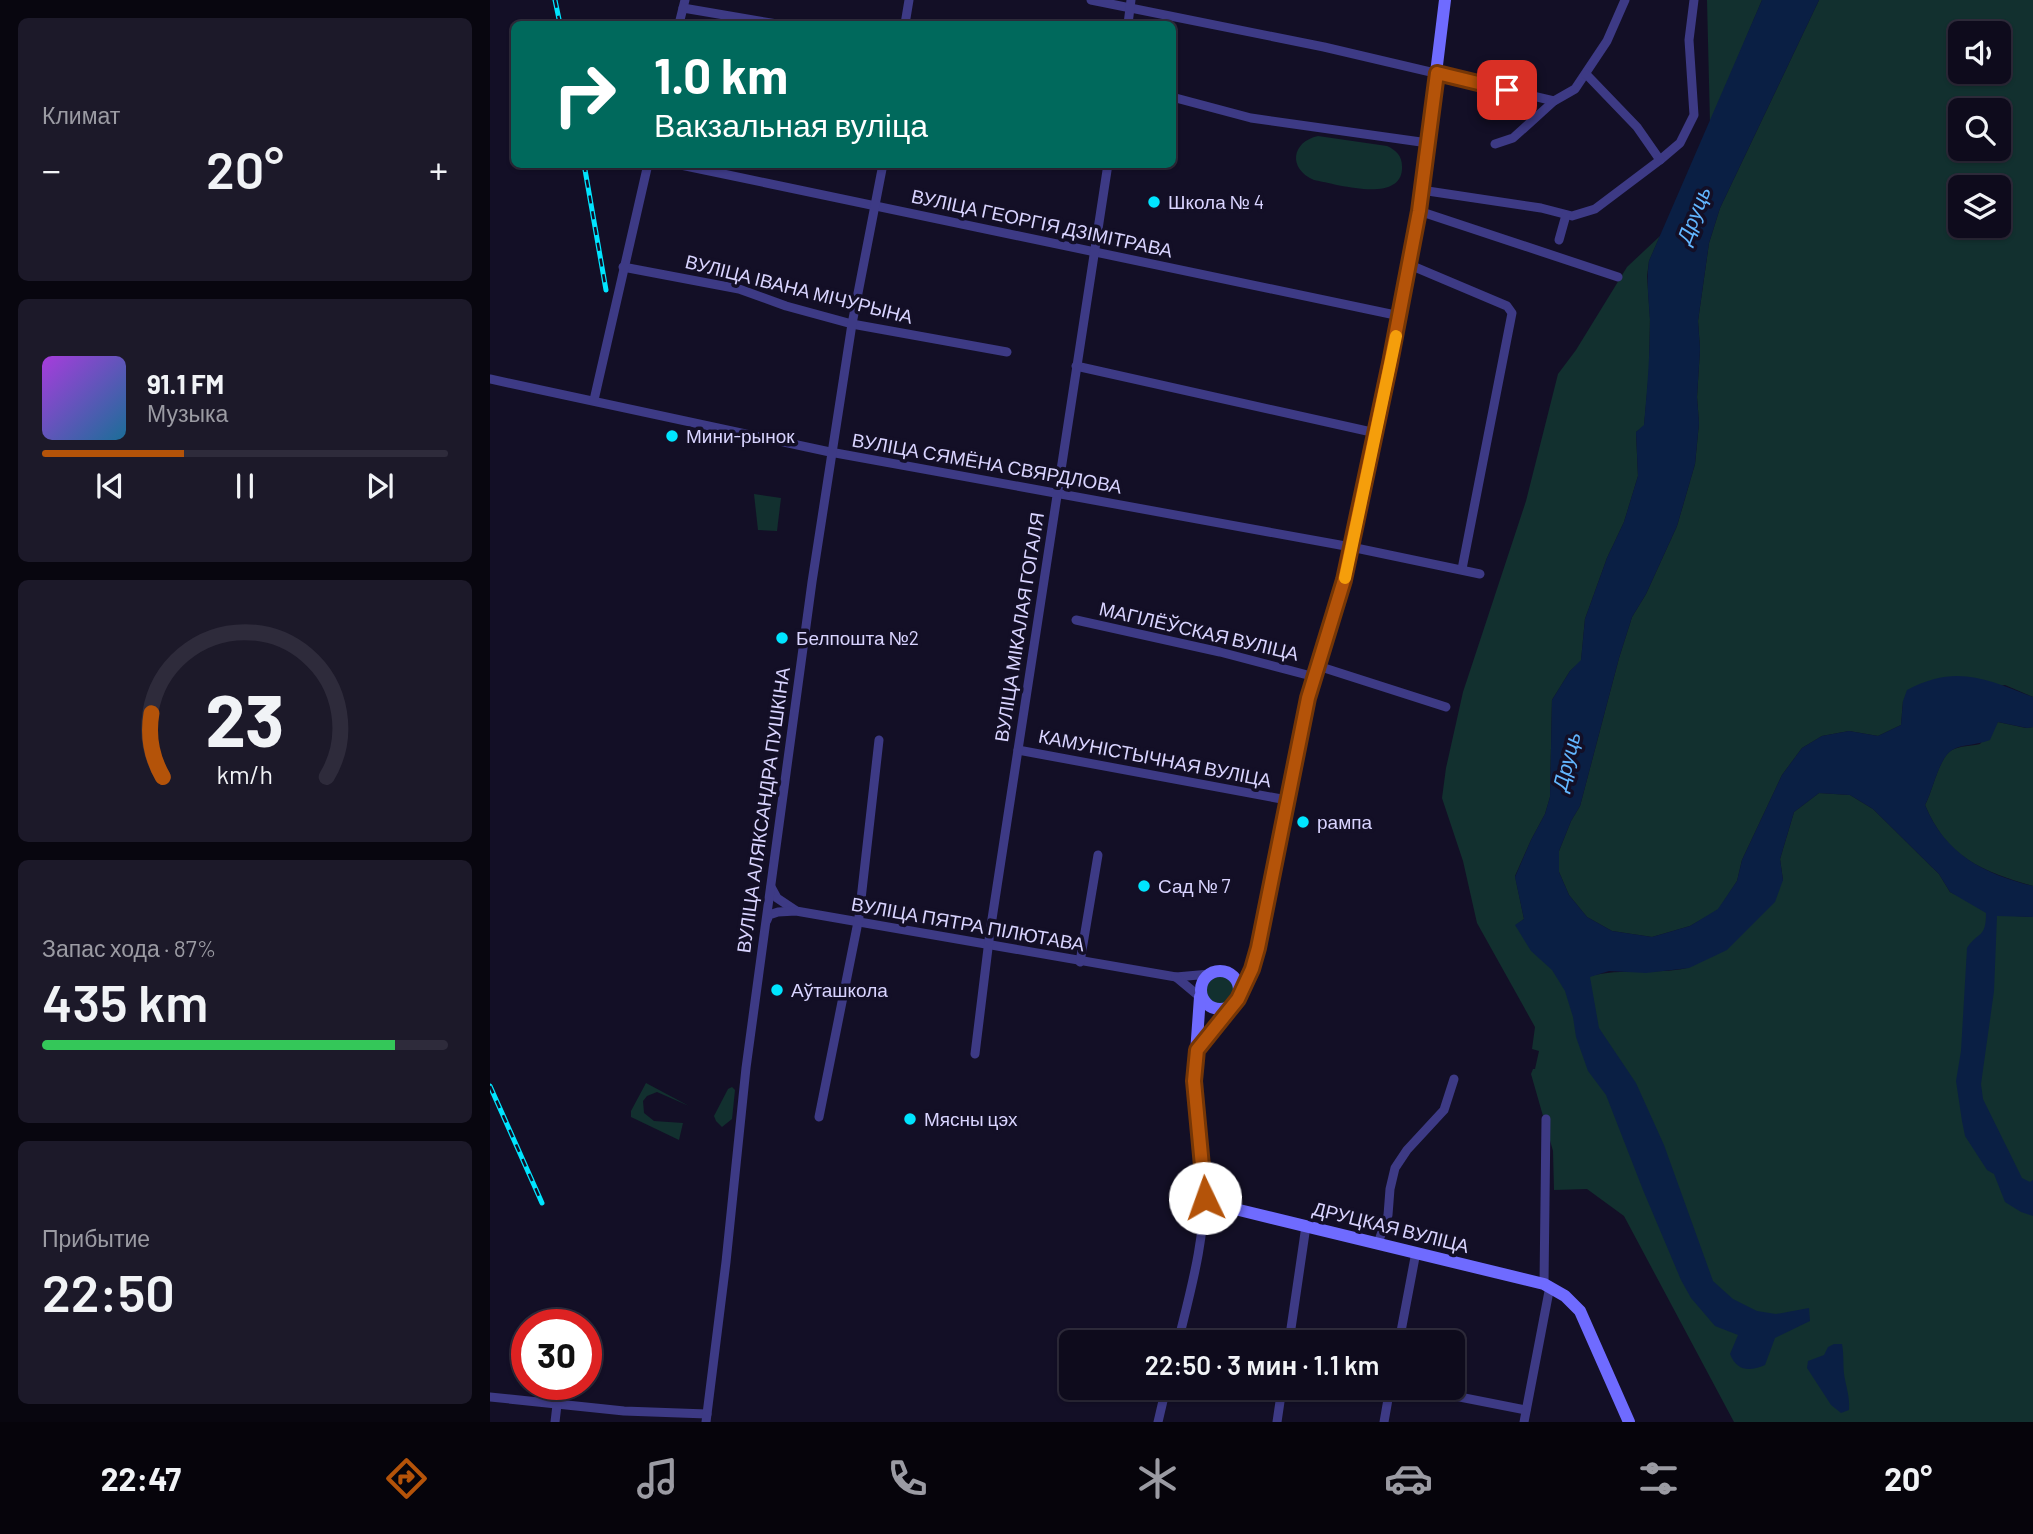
<!DOCTYPE html>
<html lang="ru">
<meta charset="utf-8">
<style>
:root{--surface:#0e0b1c;--page:#1c1929;--text:#f1f3f6;--muted:#9b9ba3;--line:#2e2b3b;--accent:#b45309}
body{margin:0;font-family:Barlow,sans-serif;background:var(--page);color:var(--text);height:100vh;display:flex;flex-direction:column;font-size:26px;white-space:nowrap}
*{box-sizing:border-box;margin:0}
p{font-size:23px;color:var(--muted)}
.icon{flex:none;width:38px;height:38px;fill:none;stroke:currentColor;stroke-width:2;stroke-linecap:round;stroke-linejoin:round}
.map{position:relative;flex:1;overflow:hidden}
.side{display:flex;flex-direction:column;gap:18px;padding:18px;background:#08060f;width:490px}
.side>*{flex:none}
.banner{position:absolute;left:21px;top:21px;width:665px;height:147px;border-radius:10px;box-shadow:0 2px 5px #0004,0 0 0 2px var(--line);background:#00695c;color:#fff;overflow:hidden}
.tools{position:absolute;left:1458px;top:21px;display:grid;gap:14px}
.tools a{display:grid;place-items:center;width:63px;height:63px;border-radius:10px;background:var(--surface);box-shadow:0 2px 5px #0004,0 0 0 2px var(--line);font-size:35px}
.speed{position:absolute;left:21px;top:1309px;display:flex;gap:14px;font-size:35px;font-weight:700;text-align:center}
.speed>*{display:grid;place-content:center;width:91px;height:91px;border-radius:50%;background:var(--surface);box-shadow:0 2px 5px #0004,0 0 0 2px var(--line);line-height:1}
.speed .limit{border:10px solid #d22;background:#fff;color:#111}
.pin{position:absolute;display:grid;place-items:center;width:60px;height:60px;color:#fff;margin:-30px;border-radius:14px;box-shadow:0 4px 10px #0006}
.me{position:absolute;width:77px;margin:-38px;rotate:357deg;stroke-linejoin:round;filter:drop-shadow(0 0 5px #0008)}
.turn{display:flex;align-items:center;gap:24px;height:147px;padding:0 28px;font-size:32px}
.turn .icon{width:91px;height:91px;stroke-width:2.5}
.turn b{display:block;font-size:49px;line-height:60px}
.big{font-size:52px;font-weight:600;line-height:1.1}
.side .widget{flex:1;display:flex;flex-direction:column;justify-content:center;gap:10px;min-width:0;padding:0 24px;border-radius:10px;background:var(--page)}
.side .dial{align-items:center;gap:0}
.dial svg{height:182px;overflow:visible;fill:none;stroke:var(--line);stroke-width:7;stroke-linecap:round;text-anchor:middle}
.dial text{fill:var(--text);stroke:none}
.song{display:flex;align-items:center;gap:21px}
.cover{width:84px;height:84px;border-radius:10px;background:linear-gradient(135deg,hsl(280 70% 55%),hsl(200 70% 35%))}
.played{height:7px;border-radius:4px;background:linear-gradient(90deg,var(--accent) 35%,var(--line) 35%)}
.keys{display:flex;justify-content:space-around;direction:ltr}
.heat{display:flex;justify-content:space-between;align-items:center;font-size:38px;direction:ltr}
.charge{height:10px;border-radius:5px;background:linear-gradient(90deg,#34c759 87%,var(--line) 0)}
.trip{position:absolute;left:569px;top:1330px;width:406px;height:70px;border-radius:10px;background:var(--surface);box-shadow:0 2px 5px #0004,0 0 0 2px var(--line);font-weight:600;line-height:70px;text-align:center}
.tabs{display:flex;height:112px;justify-content:space-around;align-items:center;background:#06040b;color:var(--muted)}
.tabs .icon{width:49px;height:49px}
.tabs .current{color:var(--accent)}
.tabs b{font-size:32px;color:var(--text)}
main{display:flex;flex:1;min-height:0}
.map>svg:first-child{display:block}
.green{fill:#12302f;fill-rule:evenodd}
.water{fill:#0a1f44}
.lines{fill:none;stroke-linecap:round;stroke-linejoin:round}
.street{stroke:#3d3a85;stroke-width:9}
.secondary{stroke:#6f6bff;stroke-width:12}
.rail-casing{stroke:#00e5ff;stroke-width:5}
.rail{stroke:#130f26;stroke-width:2.5;stroke-dasharray:8;stroke-linecap:butt}
.route-casing{stroke:#753606;stroke-width:18}
.route{stroke:#b45309;stroke-width:12}
.slow{stroke:#f59e0b;stroke-width:12}
.poi-dot{fill:#00e5ff;stroke:#130f26;stroke-width:2.5}
.labels{text-anchor:middle;stroke-width:7;stroke-linejoin:round;paint-order:stroke}
.poi-label{font-size:19px;fill:#d9d4ff;stroke:#130f26;text-anchor:start}
.street-label{font-size:19px;fill:#d9d4ff;stroke:#130f26}
.water-label{font-size:21px;font-style:italic;fill:#62b6ff;stroke:#130f26}
</style>
<main>
<section class="side">
<div class="widget"><p>Климат</p>
<div class="heat"><a>−</a><b class="big">20°</b><a>+</a></div>
</div>
<div class="widget">
<div class="song"><i class="cover"></i><div><b>91.1 FM</b><p>Музыка</p></div></div>
<div class="played"></div>
<div class="keys"><svg class="icon" aria-label="previous" viewBox="0 0 24 24"><path d="M18 5L8 12l10 7zM5 5v14"/></svg><svg class="icon" aria-label="pause" viewBox="0 0 24 24"><path d="M8 5v14M16 5v14"/></svg><svg class="icon" aria-label="next" viewBox="0 0 24 24"><path d="M6 5l10 7-10 7zM19 5v14"/></svg></div>
</div>
<div class="widget dial"><svg viewBox="0 0 100 80">
<path d="M14 69A42 42 0 1 1 86 69"/>
<path d="M14 69A42 42 0 0 1 9 41" stroke="#b45309"/>
<text x="50" y="56" font-size="32" font-weight="700">23</text>
<text x="50" y="72" font-size="11">km/h</text>
</svg></div>
<div class="widget"><p>Запас хода · 87%</p><b class="big">435 km</b><div class="charge"></div></div>
<div class="widget"><p>Прибытие</p><b class="big">22:50</b></div>
</section>
<div class="map">
<svg width="1543" height="1422" viewBox="0 0 1543 1422">
<rect width="100%" height="100%" fill="#130f26"/>
<g class="green">
<polygon points="1217,0 1272,0 1220,123"/>
<path d="M1329,0H1543V697L1515,685L1413,701L1411,725L1388,736L1359,731L1332,736L1312,748L1292,775L1252,860L1247,881L1228,910L1200,926L1162,937L1122,931L1097,917L1079,895L1069,872V851L1081,821L1090,806L1129,658L1142,617L1156,594L1187,526L1205,464L1209,423L1207,397L1210,349L1208,321L1219,243L1230,208ZM1470,33H1508V72H1470ZM1470,110H1508V149H1470ZM1470,187H1508V226H1470Z"/>
<path d="M828,136L897,146C906,150 912,156 912,166C914,205 846,184 824,180C798,169 801,142 828,136Z"/>
<path d="M1170,236L1159,261L1157,276L1160,319L1159,371L1154,426L1146,432L1148,476L1134,522L1117,558L1095,619L1091,661L1080,671L1062,700L1060,797L1055,814L1041,840L1025,876L1034,919L1026,925L1100,976C1131,968 1165,975 1197,968C1205,966 1280,892 1293,880L1290,859L1304,812L1329,793L1360,795L1383,809L1449,874L1460,892L1507,915L1543,917V1422H1244L1134,1216L1097,1189L1064,1190L1063,1151L1041,1074L1043,1069H1045L1049,1051L1042,1049L1045,1027L987,923L973,861L952,798L956,768L973,692L1036,501L1068,374L1086,350L1137,267Z"/>
<polygon points="264,494 291,498 287,531 268,530"/>
<path d="M1508,722L1536,728L1543,727V886C1492,871 1457,858 1435,805C1443,790 1449,757 1462,750C1469,746 1482,746 1490,744Z"/>
<circle cx="730" cy="990" r="14"/>
<polygon points="156,1083 199,1106 167,1092 157,1096 153,1101 154,1113 164,1121 193,1123 189,1140 141,1117 141,1111"/>
<polygon points="242,1087 245,1090 242,1119 232,1127 226,1121 224,1116 238,1089"/>
</g>
<g class="water">
<path d="M1272,0H1329L1230,208L1219,243L1208,321L1210,349L1207,397L1209,423L1205,464L1187,526L1156,594L1142,617L1129,658L1090,806L1081,821L1069,851V872L1079,895L1097,917L1122,931L1162,937L1200,926L1228,909L1247,881L1252,860L1292,775L1312,748L1332,736L1359,731L1388,736L1411,725L1413,701L1417,690C1466,664 1496,679 1543,697V727L1537,728L1508,722L1500,740C1489,745 1472,744 1462,750C1449,758 1443,790 1435,805C1455,854 1494,874 1543,886V917L1507,916L1504,991L1491,1084L1493,1099L1532,1178L1540,1182L1543,1180V1216L1531,1212L1515,1202L1504,1174L1497,1170L1475,1136L1472,1121L1466,1081L1471,1051L1477,948C1488,931 1496,939 1496,913L1460,892L1449,874L1383,809L1360,795L1329,793L1304,812L1290,859L1293,880L1285,902L1237,950L1199,968L1156,973L1119,971L1100,977L1109,1028L1146,1083L1174,1145L1223,1281L1243,1299L1267,1311L1286,1314L1319,1308L1320,1321L1285,1338L1275,1365C1259,1372 1247,1371 1240,1354L1248,1335L1225,1326L1201,1298L1191,1280L1153,1190L1116,1095L1098,1071L1086,1037L1083,1017L1075,991L1062,970L1041,951L1025,925L1034,919L1025,877L1041,840L1055,814L1060,797L1062,700L1080,671L1091,660L1095,619L1117,558L1134,522L1148,476L1146,432L1154,425C1157,391 1160,356 1160,321C1159,301 1156,282 1159,261Z"/>
<path d="M1344,1344H1352C1354,1355 1353,1364 1354,1374C1356,1387 1360,1396 1359,1410L1351,1413L1341,1405L1317,1368L1318,1361L1334,1355L1338,1347Z"/>
</g>
<g class="lines">
<g class="street">
<polyline points="601,0 834,47 1064,101"/>
<polyline points="193,8 287,24"/>
<polyline points="189,24 195,0"/>
<polyline points="415,24 419,0"/>
<polyline points="638,24 641,0"/>
<polyline points="682,97 761,118 938,143"/>
<polyline points="1005,144 1023,138 1064,101 1085,89 1117,41 1135,0"/>
<polyline points="1170,160 1190,143 1204,115 1199,40 1204,0"/>
<polyline points="186,164 910,316"/>
<polyline points="931,190 1051,208 1082,216 1105,209 1170,160 1147,127 1096,74"/>
<polyline points="929,211 1128,277"/>
<polyline points="1069,240 1076,215"/>
<polyline points="920,265 1017,306 1022,313 972,569"/>
<polyline points="133,267 249,289 296,306 362,324 517,352"/>
<polyline points="586,366 886,433"/>
<polyline points="0,379 340,452 861,547 990,574"/>
<polyline points="104,400 158,164"/>
<polyline points="586,620 730,652 825,677"/>
<polyline points="828,666 956,707"/>
<polyline points="528,750 797,800"/>
<polyline points="281,887 287,898 305,910"/>
<polyline points="277,920 279,915 288,912 306,911 686,977 720,974"/>
<polyline points="590,962 608,855"/>
<polyline points="686,977 710,997"/>
<polyline points="485,1054 500,932 618,164"/>
<polyline points="329,1117 369,917 389,740"/>
<polyline points="888,1243 898,1215 900,1189 905,1168 917,1150 954,1110 964,1079"/>
<polyline points="1054,1284 1056,1119"/>
<path d="M688,1342C701,1289 716,1237 714,1182"/>
<polyline points="799,1342 816,1226"/>
<polyline points="909,1342 926,1252"/>
<polyline points="924,1388 1036,1410"/>
<polyline points="0,1397 134,1411 217,1414"/>
<polyline points="65,1422 67,1405"/>
<polyline points="216,1422 236,1262 256,1068 322,582 362,324 393,164"/>
<polyline points="668,1422 676,1388"/>
<polyline points="787,1422 792,1388"/>
<polyline points="894,1422 900,1388"/>
<polyline points="1034,1422 1060,1286"/>
</g>
<g class="secondary">
<circle cx="730" cy="990" r="19"/>
<polyline points="749,995 762,969 768,948 818,698 854,580 910,316 929,211 955,0"/>
<polyline points="710,997 704,1081 714,1174 718,1189 728,1199 741,1208 1054,1284 1075,1296 1090,1311 1139,1422"/>
<polyline points="707,1049 744,1004"/>
</g>
<defs>
<g id="rail">
<polyline points="65,0 70,24"/>
<polyline points="94,164 116,290"/>
<polyline points="0,1086 52,1203"/>
</g>
</defs>
<use href="#rail" class="rail-casing"/>
<use href="#rail" class="rail"/>
</g>
<g class="lines">
<defs>
<polyline id="route" points="715,1198 704,1081 707,1050 748,999 762,969 768,948 818,698 854,580 900,363 929,211 947,73 1017,90"/>
</defs>
<use href="#route" class="route-casing"/>
<use href="#route" class="route"/>
<polyline class="slow" points="855,578 906,336"/>
</g>
<g class="poi-dot">
<circle cx="664" cy="202" r="7"/>
<circle cx="182" cy="436" r="7"/>
<circle cx="292" cy="638" r="7"/>
<circle cx="813" cy="822" r="7"/>
<circle cx="654" cy="886" r="7"/>
<circle cx="287" cy="990" r="7"/>
<circle cx="420" cy="1119" r="7"/>
</g>
<g class="labels">
<g class="poi-label">
<text x="678" y="209">Школа № 4</text>
<text x="196" y="443">Мини-рынок</text>
<text x="306" y="645">Белпошта №2</text>
<text x="827" y="829">рампа</text>
<text x="668" y="893">Сад № 7</text>
<text x="301" y="997">Аўташкола</text>
<text x="434" y="1126">Мясны цэх</text>
</g>
<g class="street-label">
<text transform="translate(552 223) rotate(12)" y="7">ВУЛІЦА ГЕОРГІЯ ДЗІМІТРАВА</text>
<text transform="translate(309 289) rotate(14)" y="7">ВУЛІЦА ІВАНА МІЧУРЫНА</text>
<text transform="translate(497 463) rotate(10)" y="7">ВУЛІЦА СЯМЁНА СВЯРДЛОВА</text>
<text transform="translate(529 627) rotate(-81)" y="7">ВУЛІЦА МІКАЛАЯ ГОГАЛЯ</text>
<text transform="translate(709 631) rotate(13)" y="7">МАГІЛЁЎСКАЯ ВУЛІЦА</text>
<text transform="translate(665 758) rotate(11)" y="7">КАМУНІСТЫЧНАЯ ВУЛІЦА</text>
<text transform="translate(273 810) rotate(-82)" y="7">ВУЛІЦА АЛЯКСАНДРА ПУШКІНА</text>
<text transform="translate(478 924) rotate(10)" y="7">ВУЛІЦА ПЯТРА ПІЛЮТАВА</text>
<text transform="translate(901 1227) rotate(14)" y="7">ДРУЦКАЯ ВУЛІЦА</text>
</g>
<g class="water-label">
<text transform="translate(1204 215) rotate(-69)" y="7">Друць</text>
<text transform="translate(1077 761) rotate(-76)" y="7">Друць</text>
</g>
</g>
</svg>
<div class="tools">
<a><svg class="icon" aria-label="sound" viewBox="0 0 24 24"><path d="M4 9h4l5-4v14l-5-4H4zM17 9q2 3 0 6"/></svg></a>
<a><svg class="icon" aria-label="search" viewBox="0 0 24 24"><circle cx="10" cy="10" r="6"/><path d="M15 15l6 6"/></svg></a>
<a><svg class="icon" aria-label="layers" viewBox="0 0 24 24"><path d="M12 4l9 5-9 5-9-5zM3 14l9 5 9-5"/></svg></a>
</div>
<div class="speed"><div class="limit">30</div></div>
<div class="pin" style="left:1017px;top:90px;background:#d93025"><svg class="icon" aria-label="arrive" viewBox="0 0 24 24"><path d="M6 21V4h12l-3 4 3 4H6"/></svg></div>
<svg class="me" style="left:715px;top:1198px" viewBox="-20 -20 40 40"><circle r="19" fill="#fff"/><path d="M0-13L10 11 0 6-10 11z" fill="#b45309"/></svg>
<div class="trip">22:50 · 3 мин · 1.1 km</div>
<div class="banner">
<div class="turn"><svg class="icon" aria-label="right" viewBox="0 0 24 24"><path d="M7 20v-9h11M14 6l5 5-5 5"/></svg><div><b>1.0 km</b>Вакзальная вуліца</div></div>
</div>
</div>
</main>
<nav class="tabs">
<b>22:47</b>
<svg class="icon current" aria-label="directions" viewBox="0 0 24 24"><path d="M12 3l9 9-9 9-9-9zM9 14v-3h6M13 9l2 2-2 2"/></svg>
<svg class="icon" aria-label="music" viewBox="0 0 24 24"><path d="M9 18V5l10-2v13"/><circle cx="6" cy="18" r="3"/><circle cx="16" cy="16" r="3"/></svg>
<svg class="icon" aria-label="phone" viewBox="0 0 24 24"><path d="M5 4h4l2 5-3 2q2 4 5 5l2-3 5 2v4C11 20 4 13 5 4z"/></svg>
<svg class="icon" aria-label="climate" viewBox="0 0 24 24"><path d="M12 3v18M4 7l16 10M4 17L20 7"/></svg>
<svg class="icon" aria-label="car" viewBox="0 0 24 24"><path d="M5 17H2v-5l4-1 3-4h7l3 4 3 1v5h-3M9 17h6M6 11h13"/><circle cx="7" cy="17" r="2"/><circle cx="17" cy="17" r="2"/></svg>
<svg class="icon" aria-label="filters" viewBox="0 0 24 24"><path d="M4 7h16M4 17h16"/><circle cx="9" cy="7" r="2"/><circle cx="15" cy="17" r="2"/></svg>
<b>20°</b>
</nav>
